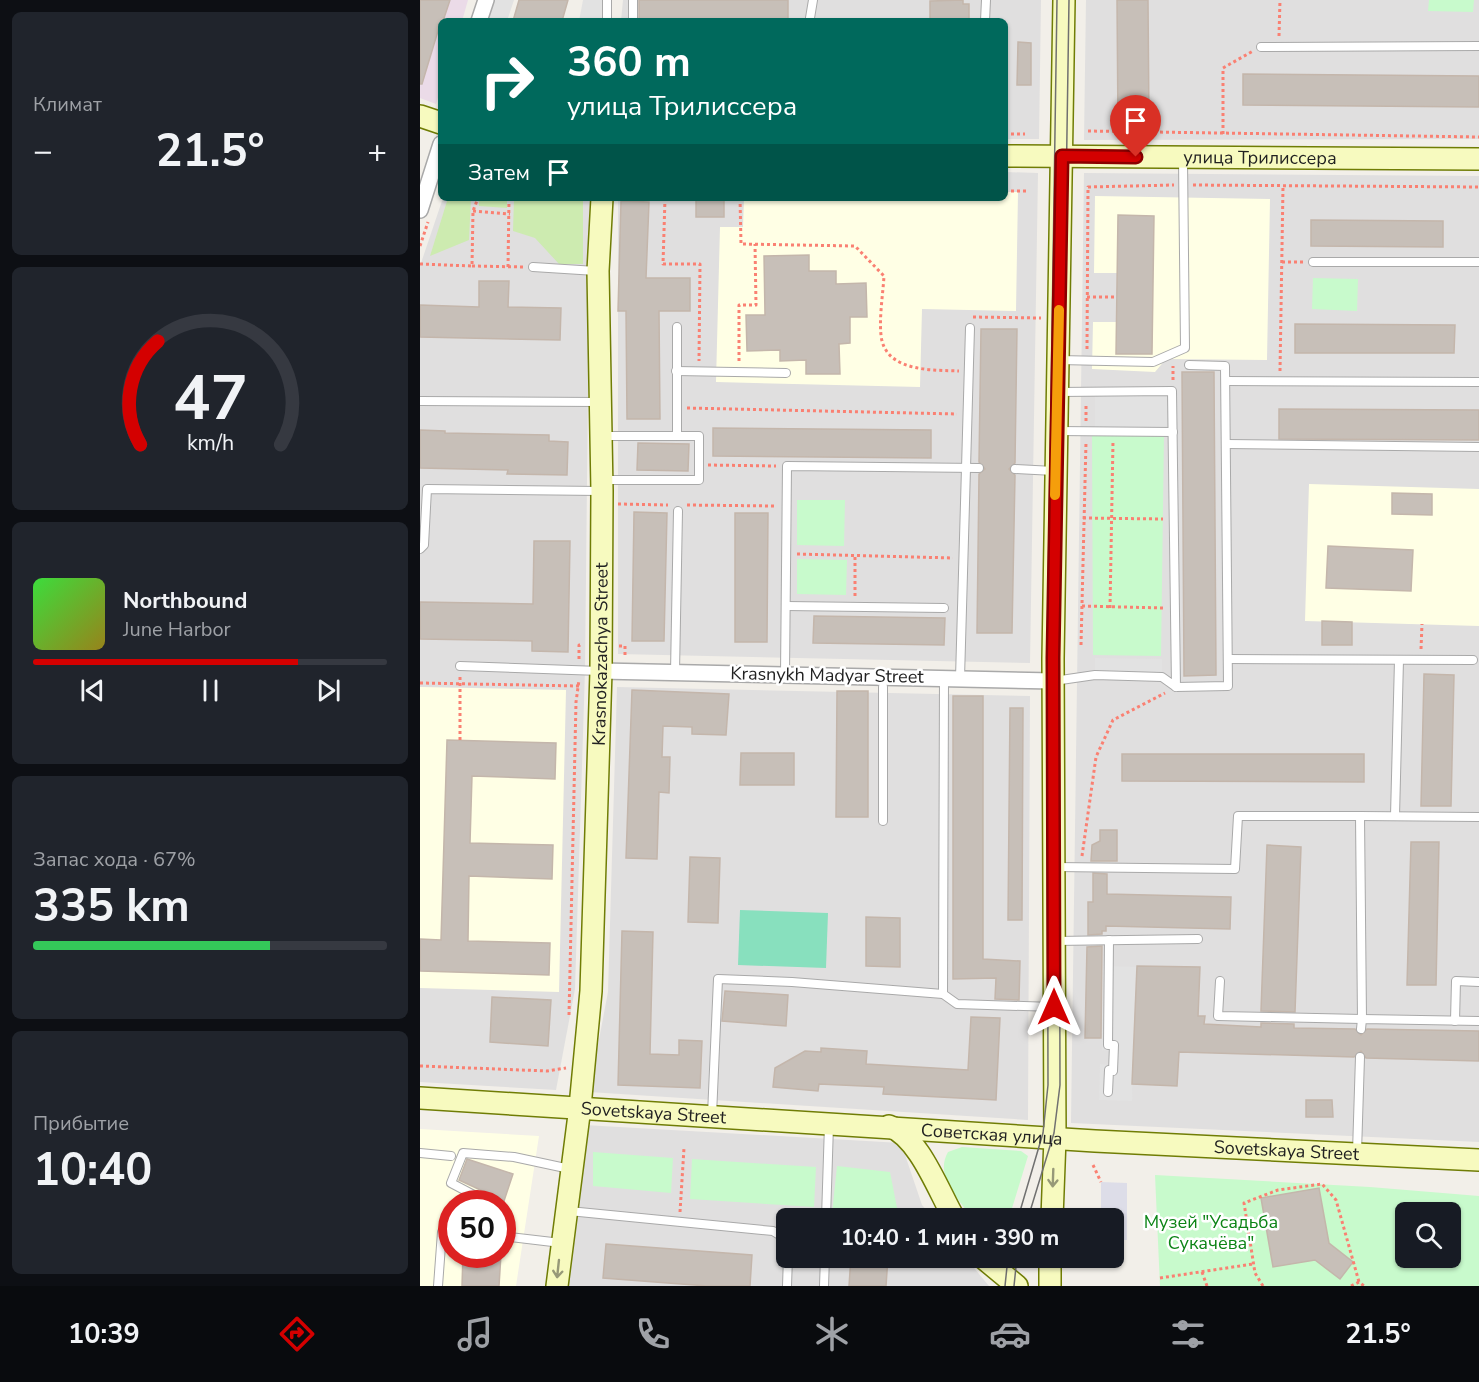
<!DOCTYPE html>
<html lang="ru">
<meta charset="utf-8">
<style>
:root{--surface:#171b24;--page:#20242c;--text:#f1f3f6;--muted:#9ea1a6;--line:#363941;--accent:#d40000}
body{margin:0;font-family:"Nunito Sans",sans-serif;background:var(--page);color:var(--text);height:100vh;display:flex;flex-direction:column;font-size:22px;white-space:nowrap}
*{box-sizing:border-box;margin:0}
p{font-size:20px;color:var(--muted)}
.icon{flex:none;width:33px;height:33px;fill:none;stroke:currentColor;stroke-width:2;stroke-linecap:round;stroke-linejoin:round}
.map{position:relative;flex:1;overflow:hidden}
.sheet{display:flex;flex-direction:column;gap:12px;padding:12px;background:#0d0f14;width:420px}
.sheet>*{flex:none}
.guide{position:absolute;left:18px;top:18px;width:570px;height:183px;border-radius:9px;box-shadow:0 2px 4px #0004;background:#00695c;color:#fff;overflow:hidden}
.tools{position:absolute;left:975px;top:1202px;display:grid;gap:12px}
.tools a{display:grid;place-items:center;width:66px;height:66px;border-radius:9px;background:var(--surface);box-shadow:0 2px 4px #0004;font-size:30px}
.speed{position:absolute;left:18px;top:1190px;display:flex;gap:12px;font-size:30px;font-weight:700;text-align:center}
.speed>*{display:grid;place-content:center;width:78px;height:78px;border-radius:50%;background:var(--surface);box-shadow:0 2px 4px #0004;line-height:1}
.speed .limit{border:9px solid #d22;background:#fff;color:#111}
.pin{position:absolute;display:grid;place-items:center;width:51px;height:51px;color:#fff;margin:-62px -26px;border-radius:50% 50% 50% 0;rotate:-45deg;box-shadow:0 0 6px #0007}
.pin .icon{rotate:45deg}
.me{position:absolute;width:66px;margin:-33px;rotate:0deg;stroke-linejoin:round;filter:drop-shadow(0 0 4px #0008)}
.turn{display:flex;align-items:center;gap:21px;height:126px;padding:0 30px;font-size:27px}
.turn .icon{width:78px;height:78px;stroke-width:2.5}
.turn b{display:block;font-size:42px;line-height:51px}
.then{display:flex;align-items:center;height:57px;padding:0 30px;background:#0003;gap:12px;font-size:22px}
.big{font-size:45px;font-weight:700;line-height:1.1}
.sheet .card{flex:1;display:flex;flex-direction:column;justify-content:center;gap:9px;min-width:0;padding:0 21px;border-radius:9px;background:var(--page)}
.sheet .dial{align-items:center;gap:0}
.dial svg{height:156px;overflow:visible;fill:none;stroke:var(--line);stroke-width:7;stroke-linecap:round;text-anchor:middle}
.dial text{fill:var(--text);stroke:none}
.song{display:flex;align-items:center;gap:18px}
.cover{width:72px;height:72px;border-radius:9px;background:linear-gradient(135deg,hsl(120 70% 55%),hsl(50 70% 35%))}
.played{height:6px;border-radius:3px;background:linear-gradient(90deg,var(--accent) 75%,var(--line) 75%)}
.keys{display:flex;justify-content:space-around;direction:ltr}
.heat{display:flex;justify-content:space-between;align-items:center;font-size:33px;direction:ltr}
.charge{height:9px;border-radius:4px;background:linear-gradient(90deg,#34c759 67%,var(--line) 0)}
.trip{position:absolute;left:356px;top:1208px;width:348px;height:60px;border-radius:9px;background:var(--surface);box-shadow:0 2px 4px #0004;font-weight:700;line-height:60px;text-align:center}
.tabs{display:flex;height:96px;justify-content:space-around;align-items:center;background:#090b0e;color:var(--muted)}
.tabs .icon{width:42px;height:42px}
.tabs .selected{color:var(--accent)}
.tabs b{font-size:27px;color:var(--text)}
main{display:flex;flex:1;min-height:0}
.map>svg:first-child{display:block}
.residential{fill:#e0dfdf}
.industrial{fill:#ebdbe8}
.education{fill:#ffffe5;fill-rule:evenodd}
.grass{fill:#cdebb0}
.park{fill:#c8facc;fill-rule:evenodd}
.pitch{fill:#88e0be}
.parking{fill:#e2e2e2}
.plaza{fill:#dddde8}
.building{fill:#c7bfb8;stroke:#c4b6ab;stroke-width:1.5}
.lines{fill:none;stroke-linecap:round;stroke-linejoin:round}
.lane-casing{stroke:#a9a9a9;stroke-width:10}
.street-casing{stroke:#a9a9a9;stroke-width:18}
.secondary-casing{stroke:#707d05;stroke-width:24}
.path{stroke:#fa8072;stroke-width:3;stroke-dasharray:3 3;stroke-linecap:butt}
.lane{stroke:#fff;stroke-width:8}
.street{stroke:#fff;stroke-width:15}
.secondary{stroke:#f7fabf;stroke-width:21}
.tram{stroke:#707070;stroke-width:1.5}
.oneway{stroke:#979978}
.route-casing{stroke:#8a0000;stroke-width:15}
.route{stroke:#d40000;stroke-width:10}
.slow{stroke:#f59e0b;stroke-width:10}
.labels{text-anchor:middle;stroke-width:5;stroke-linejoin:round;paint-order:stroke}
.street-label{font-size:18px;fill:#222;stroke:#fff}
.park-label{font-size:18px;fill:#0c8416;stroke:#fff}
</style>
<main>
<section class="sheet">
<div class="card"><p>Климат</p>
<div class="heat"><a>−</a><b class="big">21.5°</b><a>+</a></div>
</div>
<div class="card dial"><svg viewBox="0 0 100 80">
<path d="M14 69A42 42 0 1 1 86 69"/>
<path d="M14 69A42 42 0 0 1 23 16" stroke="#d40000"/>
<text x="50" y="56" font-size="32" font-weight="700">47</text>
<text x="50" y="72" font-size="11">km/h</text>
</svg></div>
<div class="card">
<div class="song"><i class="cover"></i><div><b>Northbound</b><p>June Harbor</p></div></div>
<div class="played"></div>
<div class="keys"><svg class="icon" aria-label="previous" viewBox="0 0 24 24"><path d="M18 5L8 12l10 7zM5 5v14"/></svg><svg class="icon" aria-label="pause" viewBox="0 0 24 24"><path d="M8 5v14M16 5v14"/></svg><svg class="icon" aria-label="next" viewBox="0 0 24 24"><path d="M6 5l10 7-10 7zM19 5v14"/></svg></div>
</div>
<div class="card"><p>Запас хода · 67%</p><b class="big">335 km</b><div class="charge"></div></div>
<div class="card"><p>Прибытие</p><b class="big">10:40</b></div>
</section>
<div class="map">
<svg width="1059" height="1286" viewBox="0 0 1059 1286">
<rect width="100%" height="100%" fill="#f2efe9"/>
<g class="residential">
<polygon points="203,0 621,0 619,139 585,139 585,21 201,21"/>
<polygon points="666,0 1059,0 1059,139 664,140"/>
<polygon points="585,172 618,173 610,663 198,654 198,198 585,198"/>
<polygon points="664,173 1059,176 1059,1142 651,1123"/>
<polygon points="23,198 170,198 165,670 155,989 136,1090 0,1082 0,266"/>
<polygon points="197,687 610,696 608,1120 169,1092 188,992"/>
<polygon points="164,1125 481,1143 502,1205 513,1218 366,1218 366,1257 545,1257 569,1286 144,1286"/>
</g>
<polygon class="industrial" points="0,0 48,0 42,21 21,21 21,88 16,104 0,98"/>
<g class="education">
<polygon points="585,192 598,192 596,311 502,309 500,387 296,382 300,227 323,227 324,198 585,198"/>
<polygon points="675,196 850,199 847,360 746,359 735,372 672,369 673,322 697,322 697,273 674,273"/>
<polygon points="889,484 1059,489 1059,626 885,621"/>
<polygon points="0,687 146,690 139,992 0,988"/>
<path d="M0,1129L119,1136L96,1286H0ZM32,1203H82V1254H32Z"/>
</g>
<g class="grass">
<polygon points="28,198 51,198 49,240 10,256"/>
<polygon points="59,198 87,198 87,208 59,206"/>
<polygon points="94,198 163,198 163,264 139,264 115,238 93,231"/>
</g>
<g class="park">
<polygon points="1009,0 1054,0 1053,12 1008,11"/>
<polygon points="893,278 938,279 937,311 892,309"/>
<polygon points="672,434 744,434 741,656 673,655"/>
<polygon points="377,500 425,500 424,546 377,545"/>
<polygon points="377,559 427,560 426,595 377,594"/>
<path d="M542,1147L601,1151L608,1156L589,1218H552C539,1199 514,1176 528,1152Z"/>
<polygon points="173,1152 253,1158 251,1193 173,1186"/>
<polygon points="272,1159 396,1167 394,1207 270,1199"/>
<polygon points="417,1166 470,1172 479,1218 412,1214"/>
<path d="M735,1175L950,1187L1059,1196V1286H740ZM986,1212H1030V1257H986Z"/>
</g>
<polygon class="pitch" points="320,910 408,913 406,968 318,965"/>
<g class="parking">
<polygon points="74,0 94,0 87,21 68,21"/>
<polygon points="163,0 183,0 182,21 159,21"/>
<polygon points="675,393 747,393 747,431 675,430"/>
<polygon points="675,658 742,659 742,677 675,675"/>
<polygon points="683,966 716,967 712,1101 679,1100 680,1064 689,1065 689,1051 682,1050"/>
</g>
<polygon class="plaza" points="681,1182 707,1183 707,1240 693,1240 693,1218 681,1218"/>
<g class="building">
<polygon points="0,0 30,0 23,21 21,21 2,84 0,84"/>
<polygon points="99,0 148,0 142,21 93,21"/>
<rect x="219" y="0" width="149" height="21"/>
<polygon points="543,0 543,4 549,4 549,21 510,21 510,1"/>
<polygon points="697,0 728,0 729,125 698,125"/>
<polygon points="598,42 611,43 611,85 597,85"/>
<polygon points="823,74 1059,76 1059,107 823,105"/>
<rect x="276" y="200" width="28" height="17"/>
<polygon points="201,201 229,202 226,278 270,278 270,311 239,311 240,419 207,419 206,311 198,311"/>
<polygon points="698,215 734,216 732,354 696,354"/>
<polygon points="891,220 1023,221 1023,247 891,246"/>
<polygon points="389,255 389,271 416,271 416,284 446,283 447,317 430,317 430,343 419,344 420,374 386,374 386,360 360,361 360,350 327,351 326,315 345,315 344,256"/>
<polygon points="59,281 89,281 88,307 141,308 140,340 0,337 0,305 59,307"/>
<polygon points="875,324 1035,325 1034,353 875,353"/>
<polygon points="561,329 597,329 595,463 589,469 595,475 592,633 557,633 559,474 565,469 559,462"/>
<polygon points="762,372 794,372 796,675 764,676"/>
<polygon points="859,409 1059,410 1059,440 859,439"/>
<polygon points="293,428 511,430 511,458 293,456"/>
<polygon points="0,430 25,431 25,433 129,435 129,441 148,442 147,475 87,474 88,470 0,468"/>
<polygon points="218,443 269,444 268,471 217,470"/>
<polygon points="972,493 1012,494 1012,515 972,514"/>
<polygon points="214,512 247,513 244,641 212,641"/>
<polygon points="315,513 348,513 347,642 315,642"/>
<polygon points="114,541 150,541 148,652 112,651 112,641 0,639 0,602 113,604"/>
<polygon points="908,546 993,550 991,591 906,588"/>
<polygon points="394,616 525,618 524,645 393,643"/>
<polygon points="902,621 932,622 932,645 902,645"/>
<polygon points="1004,674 1034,675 1031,806 1001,806"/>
<polygon points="212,690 309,694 306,735 272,734 272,727 243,726 242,757 250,757 249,793 239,792 237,859 206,858"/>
<polygon points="417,691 448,691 448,817 416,817"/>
<polygon points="533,696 563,696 563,959 600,961 599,1000 575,999 576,978 533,979"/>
<polygon points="590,708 603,708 602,920 588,920"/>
<polygon points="27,740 136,743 135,779 52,776 50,843 133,845 132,879 49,876 48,941 130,943 129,975 0,971 0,939 21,940"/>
<polygon points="321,753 374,753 374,785 320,785"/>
<polygon points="702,754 944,754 944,782 702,781"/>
<polygon points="680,830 697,830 697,861 671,861 672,845 680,841"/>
<polygon points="991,842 1019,842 1016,985 987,985"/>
<polygon points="847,845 881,847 875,1012 841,1011"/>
<polygon points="270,857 300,858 298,923 268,922"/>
<polygon points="673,873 687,874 687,894 811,897 810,929 686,926 686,931 682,931 682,934 668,935 668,902 673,902"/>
<polygon points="446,917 480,918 480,967 446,966"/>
<polygon points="202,931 233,932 230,1054 259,1055 259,1040 282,1041 280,1088 198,1085"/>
<polygon points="682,946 681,1038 665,1038 667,947"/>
<polygon points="717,966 780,967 778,1016 785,1016 784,1024 841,1027 841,1023 874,1024 874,1028 935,1029 941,1035 947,1029 1059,1031 1059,1061 946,1058 941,1051 934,1057 759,1052 757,1086 712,1084"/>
<polygon points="305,991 368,995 366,1026 302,1021"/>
<polygon points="72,997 131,1000 128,1046 70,1042"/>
<polygon points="551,1017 580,1018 576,1100 463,1094 464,1087 399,1084 398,1091 353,1087 355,1068 385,1051 401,1052 401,1048 447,1051 446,1064 548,1070"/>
<polygon points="886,1100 912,1100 913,1117 886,1117"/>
<polygon points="47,1159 93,1174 84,1201 39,1180"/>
<polygon points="899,1188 909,1243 933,1262 920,1279 895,1260 853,1267 841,1198"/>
<polygon points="186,1244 332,1255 330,1286 287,1286 183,1278"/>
<polygon points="43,1254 81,1254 79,1286 42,1286"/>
<polygon points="431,1257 468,1257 466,1286 429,1286"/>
</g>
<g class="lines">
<defs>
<g id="lane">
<polyline points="390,18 393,0"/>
<polyline points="187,21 187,0"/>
<polyline points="213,21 213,0"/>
<polyline points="565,21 566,0"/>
<polyline points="841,47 1059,46"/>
<polyline points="893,262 1059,262"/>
<polyline points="113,267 176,271"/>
<polyline points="639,360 733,362 765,348 763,159"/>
<polyline points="256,371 366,373"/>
<polyline points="806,381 1059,382"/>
<polyline points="0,401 178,402"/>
<polyline points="637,431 753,432"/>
<polyline points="182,436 257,436 257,327"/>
<polyline points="807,444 1059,447"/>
<polyline points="595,469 634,471"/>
<polyline points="184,480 279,480 279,436 257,436"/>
<polyline points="0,549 4,545 7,489 180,491"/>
<polyline points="366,606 524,608"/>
<polyline points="808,659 1053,660"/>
<polyline points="40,666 180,671"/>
<polyline points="255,672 258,511"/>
<polyline points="365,674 367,466 559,468"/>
<polyline points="524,678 523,994 537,1004 634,1007"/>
<polyline points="540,678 550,328"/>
<polyline points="634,681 675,675 742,677 756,687 752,391 638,392"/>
<polyline points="463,687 463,821"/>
<polyline points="756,687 808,686 805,366 769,365"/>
<polyline points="940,816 1059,817"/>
<polyline points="975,816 979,660"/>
<polyline points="635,867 815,869 818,816 940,816 942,1019 798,1016 800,981"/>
<polyline points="635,941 778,939"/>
<polyline points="1035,1021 1036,981 1059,982"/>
<polyline points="941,1029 942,1019 1059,1021"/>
<polyline points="688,1092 689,1070 693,1071 694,1045 688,1045 689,940"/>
<polyline points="292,1115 298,979 372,982 523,994"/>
<polyline points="937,1152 940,1057"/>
<polyline points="0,1153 31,1156"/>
<polyline points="69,1203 31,1183 43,1153 94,1157 150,1169"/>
<polyline points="82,1210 83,1210"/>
<polyline points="149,1211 353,1231 366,1239"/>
<polyline points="406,1218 409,1125"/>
<polyline points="82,1236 141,1243"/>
<polyline points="18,1286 22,1232 32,1233"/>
<polyline points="367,1286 368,1257"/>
<polyline points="404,1286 405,1257"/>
</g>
<g id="street">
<polyline points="59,21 66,0"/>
<polyline points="0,210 21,144"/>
<polyline points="181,671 633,681"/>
</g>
<g id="secondary">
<polyline points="0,116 21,123"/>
<path id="s1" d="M585,156L1059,159"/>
<path id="s2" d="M0,1098L675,1141L1059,1160"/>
<path d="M469,1126C499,1137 518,1190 534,1218"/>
<polyline points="632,1218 635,1138 633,659 644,0"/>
<polyline points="562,1257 597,1286"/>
<path id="s3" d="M137,1286L160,1107L171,991L181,671L182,491L178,271L182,198"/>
<polyline points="630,1286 630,1257"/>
</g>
</defs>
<use href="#lane" class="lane-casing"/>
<use href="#street" class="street-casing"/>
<use href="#secondary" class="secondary-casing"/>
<g class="path">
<polyline points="859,36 860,0"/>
<polyline points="668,131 1059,137"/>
<polyline points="585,134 605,134"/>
<polyline points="803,134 803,68 833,51"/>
<polyline points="773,185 1059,187"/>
<polyline points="585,191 606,191"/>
<polyline points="245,198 243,264 280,264 279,361"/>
<path d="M320,198L321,244L435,246L464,276C463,294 458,324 462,341C470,372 514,370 539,371"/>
<polyline points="53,211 90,214"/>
<polyline points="0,246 8,222"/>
<polyline points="862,262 884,262"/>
<polyline points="0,264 52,266 53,211 58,198"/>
<polyline points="52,266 104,267"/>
<polyline points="88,267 89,198"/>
<polyline points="667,297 697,297"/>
<polyline points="553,317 621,318"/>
<polyline points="667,349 668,187 754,185"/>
<polyline points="319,361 319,305 336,305 335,244"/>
<polyline points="860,371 863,186"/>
<polyline points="753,380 753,366"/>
<polyline points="267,408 537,414"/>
<polyline points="666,421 666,403"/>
<polyline points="288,465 356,466"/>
<polyline points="198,504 248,505"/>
<polyline points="267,505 356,506"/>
<polyline points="663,518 743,519"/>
<polyline points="377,554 533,558"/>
<polyline points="435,596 435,555"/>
<polyline points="662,606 744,608"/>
<polyline points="690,608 693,441"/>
<polyline points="661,645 666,442"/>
<polyline points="199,646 205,646 205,658"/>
<polyline points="1001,649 1002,624"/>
<polyline points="159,659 159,645 163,645"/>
<polyline points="0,683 159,686"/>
<polyline points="40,740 40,677"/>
<polyline points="662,856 676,757 693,720 745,693"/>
<polyline points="149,1015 156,702 159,680"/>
<polyline points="0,1066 127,1071 146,1068"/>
<polyline points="673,1165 681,1182"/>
<polyline points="260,1212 264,1148"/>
<polyline points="782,1272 787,1286"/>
<polyline points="740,1278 833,1264"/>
<polyline points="843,1286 835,1273 824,1203 858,1190 902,1184 916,1200 939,1282"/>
<polyline points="931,1286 939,1282 944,1286"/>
</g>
<use href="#lane" class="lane"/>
<use href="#street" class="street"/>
<use href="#secondary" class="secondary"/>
<g class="tram">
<polyline points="598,1218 623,1133 628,1085 627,658 637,0"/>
<polyline points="608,1218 634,1133 640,1085 639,658 649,0"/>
<polyline points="585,1286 588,1257"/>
<polyline points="594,1286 597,1257"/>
</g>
</g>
<defs><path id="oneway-shaft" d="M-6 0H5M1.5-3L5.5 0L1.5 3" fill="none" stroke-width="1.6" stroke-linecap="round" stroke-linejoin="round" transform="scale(1.5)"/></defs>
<g class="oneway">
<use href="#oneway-shaft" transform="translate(633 1178) rotate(92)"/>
<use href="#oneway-shaft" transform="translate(138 1269) rotate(96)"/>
</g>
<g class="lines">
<defs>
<polyline id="route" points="634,1007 633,658 642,156 716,157"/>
</defs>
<use href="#route" class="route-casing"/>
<use href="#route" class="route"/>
<polyline class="slow" points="635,495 639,310"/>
</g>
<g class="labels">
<g class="street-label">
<text dy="6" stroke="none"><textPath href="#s1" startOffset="255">улица Трилиссера</textPath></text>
<text dy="6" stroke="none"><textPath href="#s3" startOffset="634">Krasnokazachya Street</textPath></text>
<text transform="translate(407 675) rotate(1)" y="6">Krasnykh Madyar Street</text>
<text dy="6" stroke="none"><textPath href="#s2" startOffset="234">Sovetskaya Street</textPath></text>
<text dy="6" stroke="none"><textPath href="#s2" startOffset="573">Советская улица</textPath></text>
<text dy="6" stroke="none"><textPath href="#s2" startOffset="868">Sovetskaya Street</textPath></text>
</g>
<g class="park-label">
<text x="791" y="1228">Музей "Усадьба<tspan x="791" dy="21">Сукачёва"</tspan></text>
</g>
</g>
</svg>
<div class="tools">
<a><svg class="icon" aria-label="search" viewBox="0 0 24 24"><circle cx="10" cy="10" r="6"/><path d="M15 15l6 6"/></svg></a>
</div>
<div class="speed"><div class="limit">50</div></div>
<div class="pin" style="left:716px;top:157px;background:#d93025"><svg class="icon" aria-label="arrive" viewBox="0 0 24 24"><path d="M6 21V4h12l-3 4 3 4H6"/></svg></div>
<svg class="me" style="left:634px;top:1007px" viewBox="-20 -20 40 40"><path d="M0-17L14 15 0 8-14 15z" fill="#d40000" stroke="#fff" stroke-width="4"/></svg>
<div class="trip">10:40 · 1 мин · 390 m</div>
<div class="guide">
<div class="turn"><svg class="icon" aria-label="right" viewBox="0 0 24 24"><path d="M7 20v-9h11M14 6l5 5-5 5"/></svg><div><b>360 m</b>улица Трилиссера</div></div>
<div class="then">Затем<svg class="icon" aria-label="arrive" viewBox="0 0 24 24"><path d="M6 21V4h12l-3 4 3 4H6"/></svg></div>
</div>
</div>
</main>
<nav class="tabs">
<b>10:39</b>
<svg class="icon selected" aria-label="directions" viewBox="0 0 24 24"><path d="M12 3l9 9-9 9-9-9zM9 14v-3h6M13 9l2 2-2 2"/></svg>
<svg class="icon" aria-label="music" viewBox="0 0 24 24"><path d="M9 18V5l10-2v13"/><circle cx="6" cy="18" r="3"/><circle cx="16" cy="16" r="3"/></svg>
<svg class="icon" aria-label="phone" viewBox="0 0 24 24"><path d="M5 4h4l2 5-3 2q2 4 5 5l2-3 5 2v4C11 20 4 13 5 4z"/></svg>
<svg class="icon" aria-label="climate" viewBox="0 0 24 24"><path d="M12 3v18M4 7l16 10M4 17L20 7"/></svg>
<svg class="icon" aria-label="car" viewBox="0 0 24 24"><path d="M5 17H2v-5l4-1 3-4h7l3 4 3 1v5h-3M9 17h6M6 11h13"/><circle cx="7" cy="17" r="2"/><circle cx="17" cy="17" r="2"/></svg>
<svg class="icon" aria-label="filters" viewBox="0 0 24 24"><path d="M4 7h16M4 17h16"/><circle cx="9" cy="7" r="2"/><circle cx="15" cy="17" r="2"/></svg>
<b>21.5°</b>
</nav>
